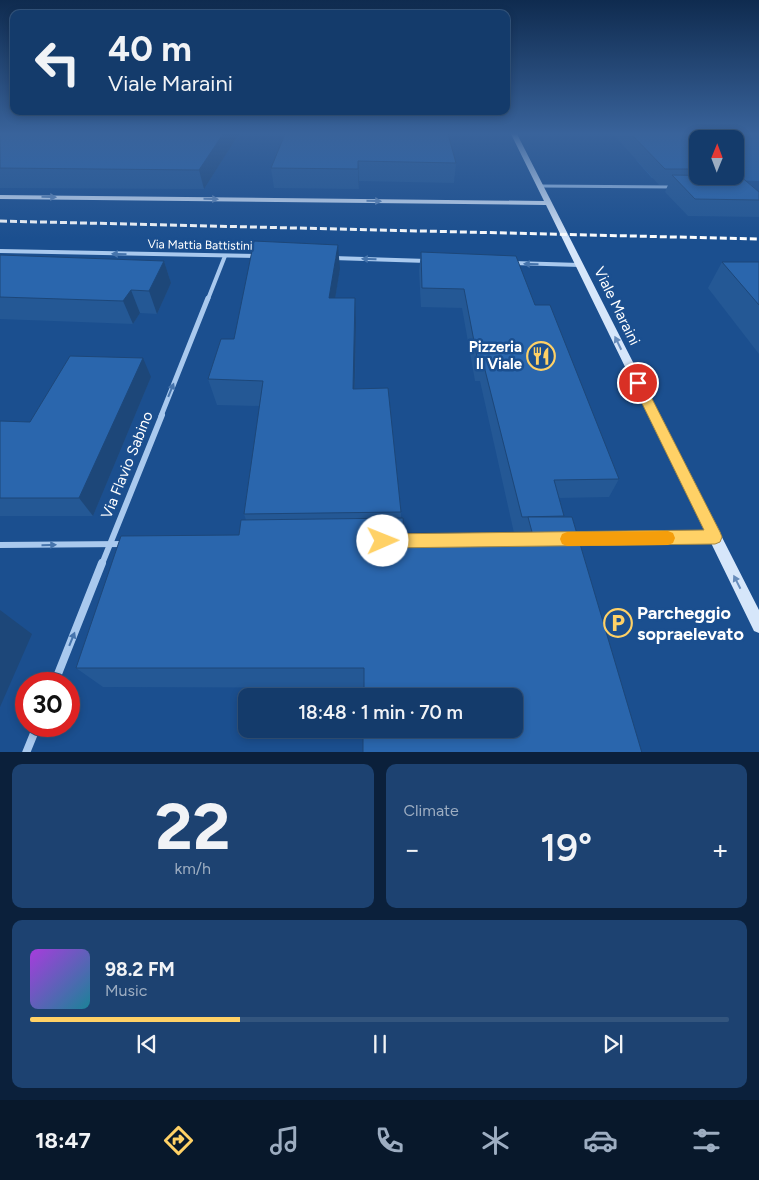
<!DOCTYPE html>
<meta charset="utf-8">
<style>
:root{--surface:#143b6b;--page:#1d4271;--text:#f1f3f6;--muted:#9dadc1;--line:#33557e;--accent:#ffd166}
body{margin:0;font-family:Figtree,sans-serif;background:var(--page);color:var(--text);height:100vh;display:flex;flex-direction:column;font-size:19px;white-space:nowrap}
*{box-sizing:border-box;margin:0}
p{font-size:16px;color:var(--muted)}
.icon{flex:none;width:28px;height:28px;fill:none;stroke:currentColor;stroke-width:2;stroke-linecap:round;stroke-linejoin:round}
.map{position:relative;height:752px;overflow:hidden}
.details{display:flex;flex-direction:column;gap:12px;padding:12px;background:#0b203b;flex:1}
.details>*{flex:none}
.banner{position:absolute;left:10px;top:10px;width:500px;height:105px;border-radius:10px;box-shadow:0 2px 8px #0003,0 0 0 1px var(--line);background:#143b6b;color:var(--text);overflow:hidden}
.needle{width:32px;rotate:1deg}
.controls{position:absolute;left:689px;top:130px;display:grid;gap:10px}
.controls a{display:grid;place-items:center;width:55px;height:55px;border-radius:10px;background:var(--surface);box-shadow:0 2px 8px #0003,0 0 0 1px var(--line);font-size:25px}
.speed{position:absolute;left:15px;top:672px;display:flex;gap:10px;font-size:25px;font-weight:700;text-align:center}
.speed>*{display:grid;place-content:center;width:65px;height:65px;border-radius:50%;background:var(--surface);box-shadow:0 2px 8px #0003,0 0 0 1px var(--line);line-height:1}
.speed .limit{border:8px solid #d22;background:#fff;color:#111}
.pin{position:absolute;display:grid;place-items:center;width:42px;height:42px;color:#fff;margin:-21px;border:2px solid #fff;border-radius:50%;box-shadow:0 1px 5px #0007}
.me{position:absolute;width:55px;margin:-28px;rotate:89deg;stroke-linejoin:round;filter:drop-shadow(0 0 4px #0008)}
.turn{display:flex;align-items:center;gap:18px;height:105px;padding:0 15px;font-size:22px}
.turn .icon{width:65px;height:65px;stroke-width:2.5}
.turn b{display:block;font-size:35px;line-height:42px}
.big{font-size:38px;font-weight:600;line-height:1.1}
.details .tile{flex:1;display:flex;flex-direction:column;justify-content:center;gap:8px;min-width:0;padding:0 18px;border-radius:10px;background:var(--page)}
.details .dial{align-items:center;gap:0}
.dial b{font-size:65px;line-height:1}
.song{display:flex;align-items:center;gap:15px}
.cover{width:60px;height:60px;border-radius:8px;background:linear-gradient(135deg,hsl(280 70% 55%),hsl(190 70% 35%))}
.played{height:5px;border-radius:2px;background:linear-gradient(90deg,var(--accent) 30%,var(--line) 30%)}
.keys{display:flex;justify-content:space-around;direction:ltr}
.heat{display:flex;justify-content:space-between;align-items:center;font-size:28px;direction:ltr}
.details .tiles{flex:1;display:grid;gap:12px;grid-template-columns:1fr 1fr}
.tile:last-child{grid-column:span 2}
.trip{position:absolute;left:238px;top:688px;width:285px;height:50px;border-radius:10px;background:var(--surface);box-shadow:0 2px 8px #0003,0 0 0 1px var(--line);font-weight:600;line-height:50px;text-align:center}
.menu{display:flex;height:80px;justify-content:space-around;align-items:center;background:#08182b;color:var(--muted)}
.menu .icon{width:35px;height:35px}
.menu .current{color:var(--accent)}
.menu b{font-size:22px;color:var(--text)}
.map>svg:first-child{display:block}
.green{fill:#2461a8}
.lines{fill:none;stroke-linecap:round;stroke-linejoin:round}
.street-far4{stroke:#a9c9ee;stroke-width:3}
.street-far3{stroke:#a9c9ee;stroke-width:4}
.street-far2{stroke:#a9c9ee;stroke-width:5}
.street-far1{stroke:#a9c9ee;stroke-width:6}
.street{stroke:#a9c9ee;stroke-width:8}
.secondary{fill:#d6e6fa;fill-rule:evenodd}
.rail{stroke:#fff;stroke-width:3;stroke-dasharray:7 3;stroke-linecap:butt}
.wall{fill:#245895}
.shaded-wall{fill:#1d4779}
.building{fill:#2a66ad;stroke:#1d4779}
.oneway{fill:#668bba}
.oneway2{fill:#4674ac}
.route{fill:#ffd166;stroke:#a68842}
.slow{fill:#f59e0b}
.labels{text-anchor:middle;stroke-width:5;stroke-linejoin:round;paint-order:stroke}
.far-street-label{font-size:12px;fill:#fff;stroke:#1b4f8f}
.street-label{font-size:15px;fill:#fff;stroke:#1b4f8f}
.poi-label{font-size:15px;font-weight:bold;fill:#fff;stroke:#1b4f8f;text-anchor:end}
.near-poi-label{font-size:18px;font-weight:bold;fill:#fff;stroke:#1b4f8f;text-anchor:start}
</style>
<div class="map">
<svg width="759" height="753" viewBox="0 0 759 753">
<rect width="100%" height="100%" fill="#1b4f8f"/>
<polygon class="green" points="682,134 759,134 759,181 652,178 636,160 698,176 735,176 735,139 698,139 697,148"/>
<g class="lines">
<polyline class="street-far4" points="540,186 674,187"/>
<g class="street-far3">
<polyline points="0,251 257,256"/>
<polyline points="333,258 427,261"/>
<polyline points="513,263 580,265"/>
<polyline points="208,299 225,256"/>
</g>
<polyline class="street-far2" points="161,416 208,298"/>
<g class="street-far1">
<polyline points="573,539 714,537"/>
<polyline points="0,545 124,544"/>
<polyline points="102,564 162,415"/>
</g>
<g class="street">
<polyline points="54,684 102,563"/>
<polyline points="26,753 37,726"/>
</g>
<polygon class="secondary" points="511,134 517,134 759,610 759,633 754,631 546,205 0,199 0,195 544,201"/>
<polyline class="rail" points="0,221 759,239"/>
</g>
<g class="wall">
<polygon points="0,134 239,134 204,189 0,188"/>
<polygon points="285,134 456,163 454,183 359,181 359,189 274,188 271,168"/>
<polygon points="613,134 689,134 698,141 698,176 759,192 759,217 688,216 665,192 668,185 659,185"/>
<polygon points="421,252 535,305 619,479 609,497 559,498 564,516 364,688 103,687 76,668 239,535 246,520 244,514 260,406 217,405 208,379 234,339 340,269 335,298 356,324 355,389 401,512 401,518 404,533 514,533 480,381 475,381 462,308 421,307 419,271"/>
<polygon points="0,255 164,261 171,283 157,314 140,313 133,324 0,319"/>
<polygon points="722,262 759,262 759,354 708,288"/>
<polygon points="151,377 93,516 0,516 0,421 30,422"/>
</g>
<g class="shaded-wall">
<polygon points="223,134 239,134 204,189 199,170"/>
<polygon points="358,161 359,181 359,189 358,169"/>
<polygon points="338,245 340,269 331,323 329,298"/>
<polygon points="164,261 171,283 157,314 149,291"/>
<polygon points="131,290 140,313 133,324 123,301"/>
<polygon points="355,298 356,324 354,414 353,389"/>
<polygon points="143,358 151,377 93,516 79,498"/>
<polygon points="0,610 32,634 0,707"/>
</g>
<g class="building">
<polygon points="0,134 223,134 199,170 0,168"/>
<polygon points="285,134 448,134 456,163 358,161 358,169 271,168"/>
<polygon points="631,134 689,134 698,141 698,169 665,169"/>
<polygon points="672,175 740,176 759,192 759,200 695,199"/>
<polygon points="254,241 338,245 329,298 355,298 353,389 388,388 401,512 244,514 263,381 208,379 221,339 234,339"/>
<polygon points="421,252 516,256 535,305 550,305 619,479 554,480 564,516 522,517 483,362 478,362 464,289 422,288"/>
<polygon points="0,255 164,261 149,291 131,290 123,301 0,297"/>
<polygon points="722,262 759,262 759,305"/>
<polygon points="70,356 143,358 79,498 0,498 0,421 30,422"/>
<polygon points="528,517 572,517 642,753 363,753 363,729 514,729 514,696 364,696 364,668 76,668 121,536 239,535 241,520 403,518 404,533 532,532"/>
</g>
<defs><path id="oneway-solid" d="M-6-.8H1V-3.2L6.5 0L1 3.2V.8H-6Z" transform="scale(1.25)"/></defs>
<g class="oneway">
<use href="#oneway-solid" transform="translate(49 197) rotate(1)"/>
<use href="#oneway-solid" transform="translate(211 199) rotate(1)"/>
<use href="#oneway-solid" transform="translate(374 201) rotate(1)"/>
<use href="#oneway-solid" transform="translate(618 343) rotate(-116)"/>
<use href="#oneway-solid" transform="translate(737 582) rotate(-117)"/>
</g>
<g class="oneway2">
<use href="#oneway-solid" transform="translate(119 254) rotate(-179)"/>
<use href="#oneway-solid" transform="translate(369 259) rotate(-178)"/>
<use href="#oneway-solid" transform="translate(531 264) rotate(-178)"/>
<use href="#oneway-solid" transform="translate(171 390) rotate(-68)"/>
<use href="#oneway-solid" transform="translate(49 545) rotate(-1)"/>
<use href="#oneway-solid" transform="translate(72 639) rotate(-68)"/>
</g>
<linearGradient id="sky" x2="0" y2="1"><stop stop-color="#0f2b4f"/><stop offset="0.56" stop-color="#39639b"/><stop offset="1" stop-color="#39639b" stop-opacity="0"/></linearGradient>
<rect width="759" height="239" fill="url(#sky)"/>
<polygon class="route" points="638,379 644,383 720,532 722,537 720,542 715,544 383,548 378,546 375,541 378,536 383,534 704,530 632,383"/>
<polygon class="slow" points="668,531 673,533 675,538 673,543 668,545 567,546 562,544 560,539 562,534 567,532"/>
<defs>
<symbol id="restaurant-ring" viewBox="-11 -11 22 22"><circle r="9.5" fill="#1b4f8f" stroke="#ffd166" stroke-width="1.5"/><path d="M-5-6h1v4h1v-4h1v4h1v-4h1v5L-1.5 .5V6h-2V.5L-5-1ZM5-6V6H3V1.5H1.5Q1.5-4 5-6Z" fill="#ffd166"/></symbol>
<symbol id="parking-ring" viewBox="-11 -11 22 22"><circle r="9.5" fill="#1b4f8f" stroke="#ffd166" stroke-width="1.5"/><path d="M-3.5-5.5H1a3.5 3.5 0 0 1 0 7H-1V5.5H-3.5ZM-1-3.4V-.6H.8a1.4 1.4 0 0 0 0-2.8Z" fill="#ffd166"/></symbol>
</defs>
<g fill-rule="evenodd">
<use href="#restaurant-ring" x="525" y="340" width="32" height="32"/>
<use href="#parking-ring" x="602" y="607" width="32" height="32"/>
</g>
<g class="labels">
<g class="far-street-label">
<text transform="translate(200 245) rotate(1)" y="4">Via Mattia Battistini</text>
</g>
<g class="street-label">
<text transform="translate(617 306) rotate(64)" y="5">Viale Maraini</text>
<text transform="translate(127 465) rotate(-68)" y="5">Via Flavio Sabino</text>
</g>
<g class="poi-label">
<text x="522" y="352">Pizzeria<tspan x="522" dy="17">Il Viale</tspan></text>
</g>
<g class="near-poi-label">
<text x="637" y="619">Parcheggio<tspan x="637" dy="21">sopraelevato</tspan></text>
</g>
</g>
</svg>
<div class="controls">
<a><svg class="needle" viewBox="-14 -14 28 28"><path d="M0-13l5 13h-10z" fill="#e53935"/><path d="M0 13l5-13h-10z" fill="#9dadc1"/></svg></a>
</div>
<div class="speed"><div class="limit">30</div></div>
<div class="pin" style="left:638px;top:383px;background:#d93025"><svg class="icon" aria-label="arrive" viewBox="0 0 24 24"><path d="M6 21V4h12l-3 4 3 4H6"/></svg></div>
<svg class="me" style="left:383px;top:541px" viewBox="-20 -20 40 40"><circle r="19" fill="#fff"/><path d="M0-13L10 11 0 6-10 11z" fill="#ffd166"/></svg>
<div class="trip">18:48 · 1 min · 70 m</div>
<div class="banner">
<div class="turn"><svg class="icon" aria-label="left" viewBox="0 0 24 24"><path d="M17 20v-9H6M10 6l-5 5 5 5"/></svg><div><b>40 m</b>Viale Maraini</div></div>
</div>
</div>
<section class="details">
<div class="tiles">
<div class="tile dial"><b>22</b><p>km/h</p></div>
<div class="tile"><p>Climate</p>
<div class="heat"><a>−</a><b class="big">19°</b><a>+</a></div>
</div>
<div class="tile">
<div class="song"><i class="cover"></i><div><b>98.2 FM</b><p>Music</p></div></div>
<div class="played"></div>
<div class="keys"><svg class="icon" aria-label="previous" viewBox="0 0 24 24"><path d="M18 5L8 12l10 7zM5 5v14"/></svg><svg class="icon" aria-label="pause" viewBox="0 0 24 24"><path d="M8 5v14M16 5v14"/></svg><svg class="icon" aria-label="next" viewBox="0 0 24 24"><path d="M6 5l10 7-10 7zM19 5v14"/></svg></div>
</div>
</div>
</section>
<nav class="menu">
<b>18:47</b>
<svg class="icon current" aria-label="directions" viewBox="0 0 24 24"><path d="M12 3l9 9-9 9-9-9zM9 14v-3h6M13 9l2 2-2 2"/></svg>
<svg class="icon" aria-label="music" viewBox="0 0 24 24"><path d="M9 18V5l10-2v13"/><circle cx="6" cy="18" r="3"/><circle cx="16" cy="16" r="3"/></svg>
<svg class="icon" aria-label="phone" viewBox="0 0 24 24"><path d="M5 4h4l2 5-3 2q2 4 5 5l2-3 5 2v4C11 20 4 13 5 4z"/></svg>
<svg class="icon" aria-label="climate" viewBox="0 0 24 24"><path d="M12 3v18M4 7l16 10M4 17L20 7"/></svg>
<svg class="icon" aria-label="car" viewBox="0 0 24 24"><path d="M5 17H2v-5l4-1 3-4h7l3 4 3 1v5h-3M9 17h6M6 11h13"/><circle cx="7" cy="17" r="2"/><circle cx="17" cy="17" r="2"/></svg>
<svg class="icon" aria-label="filters" viewBox="0 0 24 24"><path d="M4 7h16M4 17h16"/><circle cx="9" cy="7" r="2"/><circle cx="15" cy="17" r="2"/></svg>
</nav>
